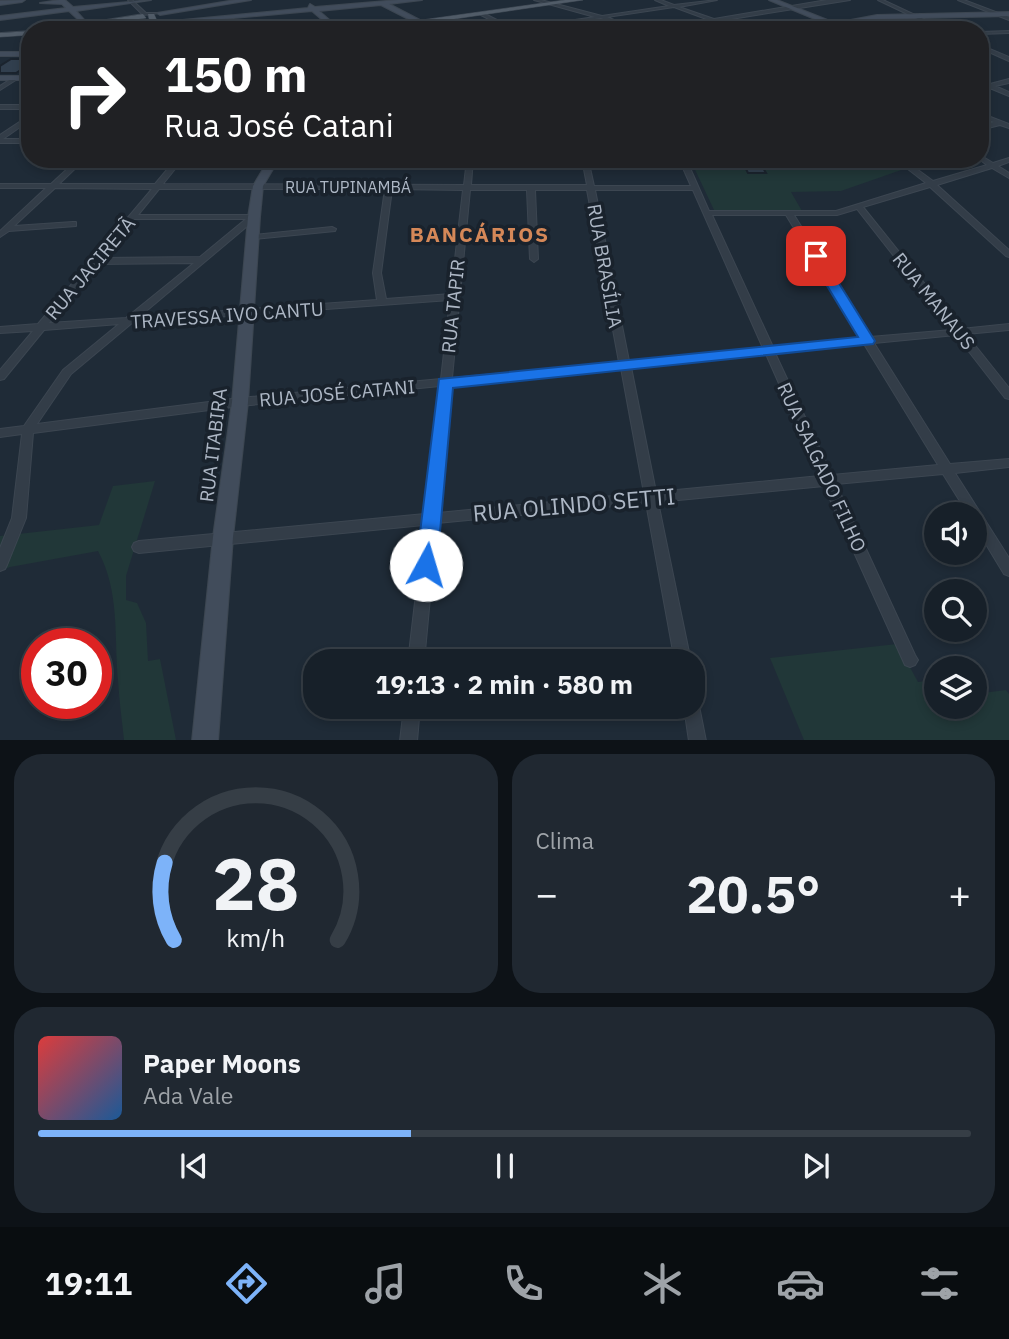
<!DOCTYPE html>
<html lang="pt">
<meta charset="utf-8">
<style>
:root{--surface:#172029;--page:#202831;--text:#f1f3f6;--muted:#9ea3a8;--line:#363e46;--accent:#7db3f9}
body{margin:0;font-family:"IBM Plex Sans",sans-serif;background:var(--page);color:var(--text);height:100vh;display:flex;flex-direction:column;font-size:26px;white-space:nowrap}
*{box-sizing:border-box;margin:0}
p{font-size:23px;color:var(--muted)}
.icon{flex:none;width:38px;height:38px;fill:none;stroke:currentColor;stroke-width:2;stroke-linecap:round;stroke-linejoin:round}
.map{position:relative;height:740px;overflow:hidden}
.panel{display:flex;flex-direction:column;gap:14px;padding:14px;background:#0d1217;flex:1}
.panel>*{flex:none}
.top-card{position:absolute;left:21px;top:21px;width:968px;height:147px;border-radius:28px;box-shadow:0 4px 10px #0003,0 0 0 2px var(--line);background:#202124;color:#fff;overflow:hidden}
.controls{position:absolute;left:924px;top:502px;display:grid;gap:14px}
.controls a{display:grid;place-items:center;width:63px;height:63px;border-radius:50%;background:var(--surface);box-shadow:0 4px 10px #0003,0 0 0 2px var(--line);font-size:35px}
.speed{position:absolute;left:21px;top:628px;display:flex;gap:14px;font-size:35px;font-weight:700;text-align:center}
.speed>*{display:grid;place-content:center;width:91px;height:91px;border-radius:50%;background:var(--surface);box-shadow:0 4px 10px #0003,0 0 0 2px var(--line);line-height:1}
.speed .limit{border:10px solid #d22;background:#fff;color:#111}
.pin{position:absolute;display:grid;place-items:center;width:60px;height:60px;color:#fff;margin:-30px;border-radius:14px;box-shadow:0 4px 10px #0006}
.me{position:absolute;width:77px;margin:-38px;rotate:6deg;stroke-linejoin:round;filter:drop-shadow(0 0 5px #0008)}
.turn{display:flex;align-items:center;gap:24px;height:147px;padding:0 28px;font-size:32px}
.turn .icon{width:91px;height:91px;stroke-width:2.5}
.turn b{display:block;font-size:49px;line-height:60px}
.big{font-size:52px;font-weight:700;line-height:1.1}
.panel .widget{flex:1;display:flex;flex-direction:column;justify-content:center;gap:10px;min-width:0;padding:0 24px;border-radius:28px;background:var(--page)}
.panel .dial{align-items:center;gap:0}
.dial svg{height:182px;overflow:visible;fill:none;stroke:var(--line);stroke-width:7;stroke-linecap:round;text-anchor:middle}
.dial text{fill:var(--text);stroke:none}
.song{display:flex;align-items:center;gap:21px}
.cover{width:84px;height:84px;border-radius:10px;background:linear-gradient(135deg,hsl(0 70% 55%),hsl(210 70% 35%))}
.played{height:7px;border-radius:4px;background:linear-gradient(90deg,var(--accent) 40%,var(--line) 40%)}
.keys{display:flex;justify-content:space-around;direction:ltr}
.heat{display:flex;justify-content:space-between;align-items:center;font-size:38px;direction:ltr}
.panel .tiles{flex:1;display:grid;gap:14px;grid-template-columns:1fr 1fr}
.widget:last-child{grid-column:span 2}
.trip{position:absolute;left:303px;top:649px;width:402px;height:70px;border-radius:28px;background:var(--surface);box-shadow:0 4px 10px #0003,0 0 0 2px var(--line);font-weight:700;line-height:70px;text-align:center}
.tab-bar{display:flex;height:112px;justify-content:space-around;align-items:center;background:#090d10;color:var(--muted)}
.tab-bar .icon{width:49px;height:49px}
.tab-bar .on{color:var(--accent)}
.tab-bar b{font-size:32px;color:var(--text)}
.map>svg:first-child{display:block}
.green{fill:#213738}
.building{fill:#313f4e;stroke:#1b242e;stroke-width:2}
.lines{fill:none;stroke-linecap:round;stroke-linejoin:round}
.street-casing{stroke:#3c4651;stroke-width:2}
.secondary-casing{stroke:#3c4651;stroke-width:2}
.primary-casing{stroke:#3c4651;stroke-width:1}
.street{fill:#333d48;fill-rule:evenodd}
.secondary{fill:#414c5b;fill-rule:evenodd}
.primary{fill:#515c68;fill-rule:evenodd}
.route{fill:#1a73e8;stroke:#114b97;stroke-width:2}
.labels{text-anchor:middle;stroke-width:7;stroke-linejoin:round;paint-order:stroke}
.far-street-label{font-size:16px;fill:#adb7c5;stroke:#19222c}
.street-label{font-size:19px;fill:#adb7c5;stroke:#19222c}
.far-district-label{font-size:21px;font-weight:bold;letter-spacing:2px;fill:#d58858;stroke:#19222c}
.near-street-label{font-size:23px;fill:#adb7c5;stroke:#19222c}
</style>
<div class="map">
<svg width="1009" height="741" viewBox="0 0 1009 741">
<rect width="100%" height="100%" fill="#1f2b37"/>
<g class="green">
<polygon points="690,159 892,159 904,169 841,191 791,192 802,211 714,210"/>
<path d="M155,481L126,576V600L137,603L146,623L148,661L160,659L176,740H124C122,720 119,700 118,680C114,636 120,592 98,551L10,567L0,571V536L99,525L113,486Z"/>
<polygon points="897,644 918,682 936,680 936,707 975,707 975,694 1006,690 1009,694 1009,740 804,740 770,658"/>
</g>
<g class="building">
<polygon points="11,59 30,59 30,64 16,73 0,73 0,66"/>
<polygon points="703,159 758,159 766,173 748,173 746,169 707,169"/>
</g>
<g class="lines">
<defs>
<g id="street">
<polygon points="128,0 132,0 146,13 160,13 143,15"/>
<path d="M534,0H541L602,16L669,6L655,0H661L674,5L717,0L679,7L714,19L827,0H850L719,21L743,30C732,30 722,22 711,22C692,23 674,30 655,30L709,20L674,7L607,17L637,30H630L601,18L525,30H510L481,15L485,14L515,29L595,17Z"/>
<polygon points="878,0 883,0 947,30 941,30"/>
<polygon points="958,0 964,0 1009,17 1009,20"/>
<polygon points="836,24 850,29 850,30 843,30 834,26"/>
<polygon points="1009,31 1009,33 980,34 980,32"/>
<polygon points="980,45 1009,57 1009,61 980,48"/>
<polygon points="14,77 19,78 0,90 0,86"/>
<polygon points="1009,79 1009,83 995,86 1009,92 1009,96 980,84 980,80 990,84"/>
<rect x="0" y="105" width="30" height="4"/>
<polygon points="980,113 1009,124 1009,128 1000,125 980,130 980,126 994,122 980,117"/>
<polygon points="30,115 30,120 3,139 30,139 30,143 0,143 0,135"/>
<path d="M980,155L993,163L1009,158V162L998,166L1009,173V178L992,168L937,185L1009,250V257L1006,256L930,187L863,207L961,329L1009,324V330L966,334L1009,388V399L1005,398L956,335L874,343L950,464L1009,459V467L955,473L1009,558V576L1004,574L975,526V514H968L943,474L836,484L915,655L918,660L915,665L910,667L905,665L824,486L658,502L691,662H675L646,503L437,523L424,662H408L424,525L139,553L134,551L132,547L134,543L139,541L425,514L440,386L240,406L33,433L26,518L7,565L5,569L0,571V548L12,518L22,434L0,437V429L24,426L63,370L119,324L44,330L4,379L0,380V370L33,331L0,333V327L38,324L152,189L55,188L14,226L73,222H76V226L9,231L0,237V231L46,188H0V184H51L78,159H85L59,184H155L176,159H183L163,184L464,185L467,159H473L471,185H587L582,159H588L594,186H691L679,159H686L709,211H836L926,183L895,159H903L933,181L987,165L979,159ZM159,189H385L373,273L377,300L139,317L258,217L254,215H138ZM392,189L463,190L451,294L386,299L381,273ZM470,190H527L530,259L534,262L538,259L535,190H587L619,362L452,378ZM595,190H693L763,348L629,361ZM857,209L952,330L870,337L794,215H837ZM712,215H786L861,338L773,347ZM134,219H246L200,257L103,258ZM194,263L126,318L49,323L98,264ZM450,300L441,379L240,398L37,424L71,374L132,323ZM864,344L938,465L832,475L775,353ZM766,354L820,476L656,492L631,367ZM621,368L644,493L438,513L451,385Z"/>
<polygon points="332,227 336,229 335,231 254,239 250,237 254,235"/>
<polygon points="693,699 698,701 706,741 689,741 684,707 693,707"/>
<polygon points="404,707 420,707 417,741 400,741"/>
</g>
<g id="secondary">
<polygon points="25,0 22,2 0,5 0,1"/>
<polygon points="59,0 65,0 73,7 151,0 76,11 88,24 85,26 69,11 0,20 0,16 66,8 62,4 40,3"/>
<polygon points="235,0 251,0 160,15 157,13"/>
<polygon points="398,0 422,0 389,4 439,30 430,30 381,5 319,11 341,30 334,30 312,11 154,25 151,23 308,8 310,4 315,7"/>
<polygon points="769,0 777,0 835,23 877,15 1009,12 1009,16 877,19 819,30 804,30 827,24"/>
<rect x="0" y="52" width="30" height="4"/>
<rect x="0" y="76" width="30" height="4"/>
<polygon points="269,159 279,159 263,186 260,217 248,402 233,537 218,741 192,741 213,537 232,402 248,217 253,186"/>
</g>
<g id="primary">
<polygon points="565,0 583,0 393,28 307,30 393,24"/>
<polygon points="143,14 146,18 63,30 41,30"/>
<polygon points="148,14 154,14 158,23 153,30 145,30 150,23"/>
<polygon points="30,31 30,35 0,37 0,33"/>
</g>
</defs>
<use href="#street" class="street-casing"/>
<use href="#secondary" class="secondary-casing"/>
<use href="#primary" class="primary-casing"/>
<use href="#street" class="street"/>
<use href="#secondary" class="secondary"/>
<use href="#primary" class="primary"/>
</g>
<polygon class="route" points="816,252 822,256 875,341 873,344 453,388 437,565 434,571 426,574 419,571 416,565 439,379 858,337 809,256"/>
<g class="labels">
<g class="far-street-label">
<text x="348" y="193">RUA TUPINAMBÁ</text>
</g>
<g class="street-label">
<text transform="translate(605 266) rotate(80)" y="7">RUA BRASÍLIA</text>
<text transform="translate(90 268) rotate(-50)" y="7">RUA JACIRETÃ</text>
<text transform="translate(934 301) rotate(51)" y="7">RUA MANAUS</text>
<text transform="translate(453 306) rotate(-84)" y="7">RUA TAPIR</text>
<text transform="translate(227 315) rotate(-4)" y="7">TRAVESSA IVO CANTU</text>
<text transform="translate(337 393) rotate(-5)" y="7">RUA JOSÉ CATANI</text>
<text transform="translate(213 445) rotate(-83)" y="7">RUA ITABIRA</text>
<text transform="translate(822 467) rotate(65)" y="7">RUA SALGADO FILHO</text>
</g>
<g class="far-district-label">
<text x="480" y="242">BANCÁRIOS</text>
</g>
<g class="near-street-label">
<text transform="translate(574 505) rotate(-5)" y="8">RUA OLINDO SETTI</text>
</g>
</g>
</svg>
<div class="controls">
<a><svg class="icon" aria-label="sound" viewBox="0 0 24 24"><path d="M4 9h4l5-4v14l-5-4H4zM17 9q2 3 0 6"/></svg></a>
<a><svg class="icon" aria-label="search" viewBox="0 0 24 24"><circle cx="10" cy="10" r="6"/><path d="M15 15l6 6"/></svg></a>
<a><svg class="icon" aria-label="layers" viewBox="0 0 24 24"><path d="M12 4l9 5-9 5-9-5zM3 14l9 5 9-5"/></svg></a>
</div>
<div class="speed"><div class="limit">30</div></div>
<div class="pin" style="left:816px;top:256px;background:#d93025"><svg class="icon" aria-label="arrive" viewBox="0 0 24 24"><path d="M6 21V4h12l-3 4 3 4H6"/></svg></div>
<svg class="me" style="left:426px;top:565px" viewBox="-20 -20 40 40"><circle r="19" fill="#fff"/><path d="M0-13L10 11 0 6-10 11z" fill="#1a73e8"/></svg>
<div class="trip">19:13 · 2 min · 580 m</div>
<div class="top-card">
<div class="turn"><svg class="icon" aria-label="right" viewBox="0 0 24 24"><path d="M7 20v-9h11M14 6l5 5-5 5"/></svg><div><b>150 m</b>Rua José Catani</div></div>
</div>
</div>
<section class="panel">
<div class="tiles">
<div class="widget dial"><svg viewBox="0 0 100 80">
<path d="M14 69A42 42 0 1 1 86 69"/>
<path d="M14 69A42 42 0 0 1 10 35" stroke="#7db3f9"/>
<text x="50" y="56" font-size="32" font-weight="700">28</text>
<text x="50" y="72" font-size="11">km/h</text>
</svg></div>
<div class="widget"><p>Clima</p>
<div class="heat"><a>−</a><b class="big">20.5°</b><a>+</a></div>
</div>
<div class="widget">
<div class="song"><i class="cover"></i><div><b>Paper Moons</b><p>Ada Vale</p></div></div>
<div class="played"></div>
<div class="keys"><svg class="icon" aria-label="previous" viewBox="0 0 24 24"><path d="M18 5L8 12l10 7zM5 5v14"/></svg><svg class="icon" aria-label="pause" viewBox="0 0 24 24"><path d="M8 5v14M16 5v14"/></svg><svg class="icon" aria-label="next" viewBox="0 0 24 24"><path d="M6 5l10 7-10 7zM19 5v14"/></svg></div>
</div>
</div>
</section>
<nav class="tab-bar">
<b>19:11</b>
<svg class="icon on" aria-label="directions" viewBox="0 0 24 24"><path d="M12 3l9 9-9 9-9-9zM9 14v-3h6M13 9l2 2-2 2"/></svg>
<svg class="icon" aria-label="music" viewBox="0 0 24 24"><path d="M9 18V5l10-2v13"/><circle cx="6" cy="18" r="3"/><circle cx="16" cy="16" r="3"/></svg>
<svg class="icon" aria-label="phone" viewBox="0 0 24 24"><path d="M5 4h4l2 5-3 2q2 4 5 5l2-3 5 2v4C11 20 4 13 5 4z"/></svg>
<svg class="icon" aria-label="climate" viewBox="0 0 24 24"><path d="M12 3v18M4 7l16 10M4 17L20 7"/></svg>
<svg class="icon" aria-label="car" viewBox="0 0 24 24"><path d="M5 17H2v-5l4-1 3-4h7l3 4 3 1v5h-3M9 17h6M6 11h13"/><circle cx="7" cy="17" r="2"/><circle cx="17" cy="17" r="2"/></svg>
<svg class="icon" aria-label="filters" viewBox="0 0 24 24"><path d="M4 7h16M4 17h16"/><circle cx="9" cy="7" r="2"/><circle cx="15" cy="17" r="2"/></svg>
</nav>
